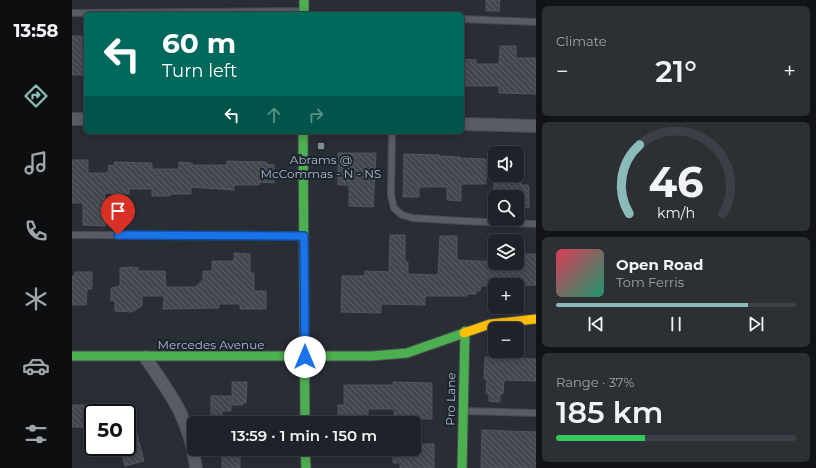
<!DOCTYPE html>
<meta charset="utf-8">
<style>
:root{--surface:#1f2228;--page:#2c2f34;--text:#f1f3f6;--muted:#a1a4a8;--line:#3c3f45;--accent:#8bbbb9}
body{margin:0;font-family:Montserrat,sans-serif;background:var(--page);color:var(--text);height:100vh;display:flex;flex-direction:column;font-size:15px;white-space:nowrap}
*{box-sizing:border-box;margin:0}
p{font-size:13px;color:var(--muted)}
.icon{flex:none;width:22px;height:22px;fill:none;stroke:currentColor;stroke-width:2;stroke-linecap:round;stroke-linejoin:round}
.map{position:relative;flex:1;overflow:hidden}
.panel{display:flex;flex-direction:column;gap:6px;padding:6px;background:#111316;width:280px}
.panel>*{flex:none}
.banner{position:absolute;left:12px;top:12px;width:380px;height:122px;border-radius:6px;box-shadow:0 2px 10px #0003,0 0 0 1px var(--line);background:#00695c;color:#fff;overflow:hidden}
.fabs{position:absolute;left:416px;top:146px;display:grid;gap:8px}
.fabs a{display:grid;place-items:center;width:36px;height:36px;border-radius:6px;background:var(--surface);box-shadow:0 2px 10px #0003,0 0 0 1px var(--line);font-size:20px}
.speed{position:absolute;left:12px;top:404px;display:flex;gap:8px;font-size:20px;font-weight:700;text-align:center}
.speed>*{display:grid;place-content:center;width:52px;height:52px;border-radius:50%;background:var(--surface);box-shadow:0 2px 10px #0003,0 0 0 1px var(--line);line-height:1}
.speed .limit{border:2px solid #111;border-radius:6px;background:#fff;color:#111}
.pin{position:absolute;display:grid;place-items:center;width:34px;height:34px;color:#fff;margin:-41px -17px;border-radius:50% 50% 50% 0;rotate:-45deg;box-shadow:0 0 4px #0007}
.pin .icon{rotate:45deg}
.me{position:absolute;width:44px;margin:-22px;rotate:0deg;stroke-linejoin:round;filter:drop-shadow(0 0 3px #0008)}
.turn{display:flex;align-items:center;gap:14px;height:84px;padding:0 12px;font-size:18px}
.turn .icon{width:52px;height:52px;stroke-width:2.5}
.turn b{display:block;font-size:28px;line-height:34px}
.lanes{display:flex;align-items:center;height:38px;padding:0 12px;background:#0003;justify-content:center;gap:20px;direction:ltr}
.lanes .off{opacity:.35}
.big{font-size:30px;font-weight:600;line-height:1.1}
.panel .card{flex:1;display:flex;flex-direction:column;justify-content:center;gap:6px;min-width:0;padding:0 14px;border-radius:6px;background:var(--page)}
.panel .dial{align-items:center;gap:0}
.dial svg{height:104px;overflow:visible;fill:none;stroke:var(--line);stroke-width:7;stroke-linecap:round;text-anchor:middle}
.dial text{fill:var(--text);stroke:none}
.song{display:flex;align-items:center;gap:12px}
.cover{width:48px;height:48px;border-radius:6px;background:linear-gradient(135deg,hsl(350 70% 55%),hsl(160 70% 35%))}
.played{height:4px;border-radius:2px;background:linear-gradient(90deg,var(--accent) 80%,var(--line) 80%)}
.keys{display:flex;justify-content:space-around;direction:ltr}
.heat{display:flex;justify-content:space-between;align-items:center;font-size:22px;direction:ltr}
.charge{height:6px;border-radius:3px;background:linear-gradient(90deg,#34c759 37%,var(--line) 0)}
.trip{position:absolute;left:115px;top:416px;width:234px;height:40px;border-radius:6px;background:var(--surface);box-shadow:0 2px 10px #0003,0 0 0 1px var(--line);font-weight:600;line-height:40px;text-align:center}
main{display:flex;flex:1;min-height:0}
.tab-bar{display:flex;flex-direction:column;width:72px;justify-content:space-around;align-items:center;background:#0c0e10;color:var(--muted)}
.tab-bar .icon{width:28px;height:28px}
.tab-bar .current{color:var(--accent)}
.tab-bar b{font-size:18px;color:var(--text)}
.map>svg:first-child{display:block}
.building{fill:url(#building-back-hatch);stroke:#51555d}
.lines{fill:none;stroke-linecap:round;stroke-linejoin:round}
.lane-casing{stroke:#474a50;stroke-width:8}
.street-casing{stroke:#474a50;stroke-width:14}
.fast-casing{stroke:#474a50;stroke-width:11}
.slow-casing{stroke:#474a50;stroke-width:11}
.lane{stroke:#585c63;stroke-width:6}
.street{stroke:#585c63;stroke-width:12}
.fast{stroke:#4caf50;stroke-width:9}
.slow{stroke:#ffc107;stroke-width:9}
.route-casing{stroke:#114b97;stroke-width:10}
.route{stroke:#1a73e8;stroke-width:7}
.poi-dot{fill:#828994;stroke:#1c2430;stroke-width:1.5}
.labels{text-anchor:middle;stroke-width:4;stroke-linejoin:round;paint-order:stroke}
.poi-label{font-size:12px;fill:#b2bac7;stroke:#1c2430}
.street-label{font-size:12px;fill:#b2bac7;stroke:#1c2430}
</style>
<main>
<nav class="tab-bar">
<b>13:58</b>
<svg class="icon current" aria-label="directions" viewBox="0 0 24 24"><path d="M12 3l9 9-9 9-9-9zM9 14v-3h6M13 9l2 2-2 2"/></svg>
<svg class="icon" aria-label="music" viewBox="0 0 24 24"><path d="M9 18V5l10-2v13"/><circle cx="6" cy="18" r="3"/><circle cx="16" cy="16" r="3"/></svg>
<svg class="icon" aria-label="phone" viewBox="0 0 24 24"><path d="M5 4h4l2 5-3 2q2 4 5 5l2-3 5 2v4C11 20 4 13 5 4z"/></svg>
<svg class="icon" aria-label="climate" viewBox="0 0 24 24"><path d="M12 3v18M4 7l16 10M4 17L20 7"/></svg>
<svg class="icon" aria-label="car" viewBox="0 0 24 24"><path d="M5 17H2v-5l4-1 3-4h7l3 4 3 1v5h-3M9 17h6M6 11h13"/><circle cx="7" cy="17" r="2"/><circle cx="17" cy="17" r="2"/></svg>
<svg class="icon" aria-label="filters" viewBox="0 0 24 24"><path d="M4 7h16M4 17h16"/><circle cx="9" cy="7" r="2"/><circle cx="15" cy="17" r="2"/></svg>
</nav>
<div class="map">
<svg width="464" height="468" viewBox="0 0 464 468">
<defs>
<pattern id="building-back-hatch" width="6" height="6" patternUnits="userSpaceOnUse"><rect width="6" height="6" fill="#43474e"/><path d="M-1 5l2 2M0 0l6 6M5-1l2 2" fill="none" stroke="#5c5f66"/></pattern>
</defs>
<rect width="100%" height="100%" fill="#292e35"/>
<g class="building">
<polygon points="414,0 428,0 427,11 414,11"/>
<polygon points="0,36 10,36 10,54 14,54 14,75 0,75"/>
<polygon points="428,46 444,46 444,58 464,58 464,94 427,93 427,86 390,86 390,59 404,60 404,64 427,64"/>
<polygon points="266,153 304,153 301,207 277,206 277,185 266,185"/>
<polygon points="332,154 368,155 368,156 388,157 388,158 414,159 414,184 389,184 389,201 375,200 375,187 347,187 347,197 331,197"/>
<polygon points="0,160 16,160 16,173 36,173 37,165 42,166 42,162 80,163 80,169 107,169 107,162 120,163 120,165 155,165 155,161 194,162 194,164 202,165 202,183 188,182 187,185 162,185 162,190 119,187 119,194 98,194 98,196 80,196 80,189 57,189 57,194 33,193 33,226 11,225 11,203 0,203"/>
<polygon points="422,175 446,175 445,179 449,179 449,185 456,185 457,188 457,208 445,207 445,197 422,197"/>
<polygon points="318,235 333,235 333,262 336,262 336,274 366,275 368,236 385,236 385,260 445,263 445,254 464,254 464,285 409,286 408,291 404,291 404,294 395,294 395,296 353,296 353,305 309,304 309,313 269,312 270,276 293,276 293,271 317,272"/>
<polygon points="162,253 178,254 178,273 182,273 182,291 194,291 194,309 168,309 168,304 147,304 147,308 91,309 92,296 70,296 70,306 60,312 43,311 43,301 39,301 39,288 48,286 48,268 59,267 66,268 66,271 93,271 94,287 123,287 131,280 131,271 140,271 140,261 162,261"/>
<polygon points="3,272 20,272 20,289 15,289 14,305 0,305 0,276 3,276"/>
<polygon points="424,353 439,353 438,358 464,359 464,381 432,380 431,394 428,394 428,402 417,401 417,394 414,394 415,379 412,379 413,357 423,358"/>
<polygon points="160,382 175,382 174,403 171,403 171,405 160,405"/>
<polygon points="321,382 360,383 360,419 339,419 339,423 323,423 322,409 296,409 296,417 288,417 288,423 266,423 266,405 272,405 272,385 321,385"/>
<polygon points="139,396 159,396 159,411 150,411 150,419 139,419"/>
<polygon points="0,405 17,405 17,407 21,407 21,423 16,423 16,427 0,427"/>
<polygon points="59,411 72,461 53,466 48,447 55,447 55,412"/>
<polygon points="410,430 464,432 464,468 409,468"/>
<polygon points="342,444 362,444 362,468 328,468 328,463 321,463 321,449 342,449"/>
<rect x="150" y="452" width="18" height="16"/>
</g>
<g class="lines">
<defs>
<g id="lane">
<polyline points="0,13 230,11"/>
<polyline points="390,19 464,22"/>
<polyline points="320,132 319,195 322,208 330,215 341,218 391,221 464,224"/>
<polyline points="0,235 230,236"/>
<polyline points="392,411 464,413"/>
</g>
<g id="street">
<polyline points="0,119 14,119"/>
<polyline points="390,124 464,126"/>
<path d="M73,357C100,396 118,419 124,468"/>
</g>
<g id="fast">
<polyline points="232,0 232,14"/>
<polyline points="231,132 233,423"/>
<polyline points="0,356 300,356 335,353 392,333"/>
<polyline points="233,449 234,468"/>
<polyline points="390,468 393,331"/>
</g>
<polyline id="slow" points="392,333 418,324 464,319"/>
</defs>
<use href="#lane" class="lane-casing"/>
<use href="#street" class="street-casing"/>
<use href="#fast" class="fast-casing"/>
<use href="#slow" class="slow-casing"/>
<use href="#lane" class="lane"/>
<use href="#street" class="street"/>
<use href="#fast" class="fast"/>
<use href="#slow" class="slow"/>
</g>
<g class="lines">
<defs>
<polyline id="route" points="46,235 232,236 233,357"/>
</defs>
<use href="#route" class="route-casing"/>
<use href="#route" class="route"/>
</g>
<rect class="poi-dot" x="245" y="142" width="8" height="8" rx="2"/>
<g class="labels">
<g class="poi-label">
<text x="249" y="164">Abrams @<tspan x="249" dy="14">McCommas - N - NS</tspan></text>
</g>
<g class="street-label">
<text x="139" y="349">Mercedes Avenue</text>
<text transform="translate(379 399) rotate(-89)" y="4">Pro Lane</text>
</g>
</g>
</svg>
<div class="fabs">
<a><svg class="icon" aria-label="sound" viewBox="0 0 24 24"><path d="M4 9h4l5-4v14l-5-4H4zM17 9q2 3 0 6"/></svg></a>
<a><svg class="icon" aria-label="search" viewBox="0 0 24 24"><circle cx="10" cy="10" r="6"/><path d="M15 15l6 6"/></svg></a>
<a><svg class="icon" aria-label="layers" viewBox="0 0 24 24"><path d="M12 4l9 5-9 5-9-5zM3 14l9 5 9-5"/></svg></a>
<a>+</a>
<a>−</a>
</div>
<div class="speed"><div class="limit">50</div></div>
<div class="pin" style="left:46px;top:235px;background:#d93025"><svg class="icon" aria-label="arrive" viewBox="0 0 24 24"><path d="M6 21V4h12l-3 4 3 4H6"/></svg></div>
<svg class="me" style="left:233px;top:357px" viewBox="-20 -20 40 40"><circle r="19" fill="#fff"/><path d="M0-13L10 11 0 6-10 11z" fill="#1a73e8"/></svg>
<div class="trip">13:59 · 1 min · 150 m</div>
<div class="banner">
<div class="turn"><svg class="icon" aria-label="left" viewBox="0 0 24 24"><path d="M17 20v-9H6M10 6l-5 5 5 5"/></svg><div><b>60 m</b>Turn left</div></div>
<div class="lanes"><svg class="icon" aria-label="left" viewBox="0 0 24 24"><path d="M17 20v-9H6M10 6l-5 5 5 5"/></svg><svg class="icon off" aria-label="ahead" viewBox="0 0 24 24"><path d="M12 20V5M6 11l6-6 6 6"/></svg><svg class="icon off" aria-label="right" viewBox="0 0 24 24"><path d="M7 20v-9h11M14 6l5 5-5 5"/></svg></div>
</div>
</div>
<section class="panel">
<div class="card"><p>Climate</p>
<div class="heat"><a>−</a><b class="big">21°</b><a>+</a></div>
</div>
<div class="card dial"><svg viewBox="0 0 100 80">
<path d="M14 69A42 42 0 1 1 86 69"/>
<path d="M14 69A42 42 0 0 1 22 16" stroke="#8bbbb9"/>
<text x="50" y="56" font-size="32" font-weight="700">46</text>
<text x="50" y="72" font-size="11">km/h</text>
</svg></div>
<div class="card">
<div class="song"><i class="cover"></i><div><b>Open Road</b><p>Tom Ferris</p></div></div>
<div class="played"></div>
<div class="keys"><svg class="icon" aria-label="previous" viewBox="0 0 24 24"><path d="M18 5L8 12l10 7zM5 5v14"/></svg><svg class="icon" aria-label="pause" viewBox="0 0 24 24"><path d="M8 5v14M16 5v14"/></svg><svg class="icon" aria-label="next" viewBox="0 0 24 24"><path d="M6 5l10 7-10 7zM19 5v14"/></svg></div>
</div>
<div class="card"><p>Range · 37%</p><b class="big">185 km</b><div class="charge"></div></div>
</section>
</main>
